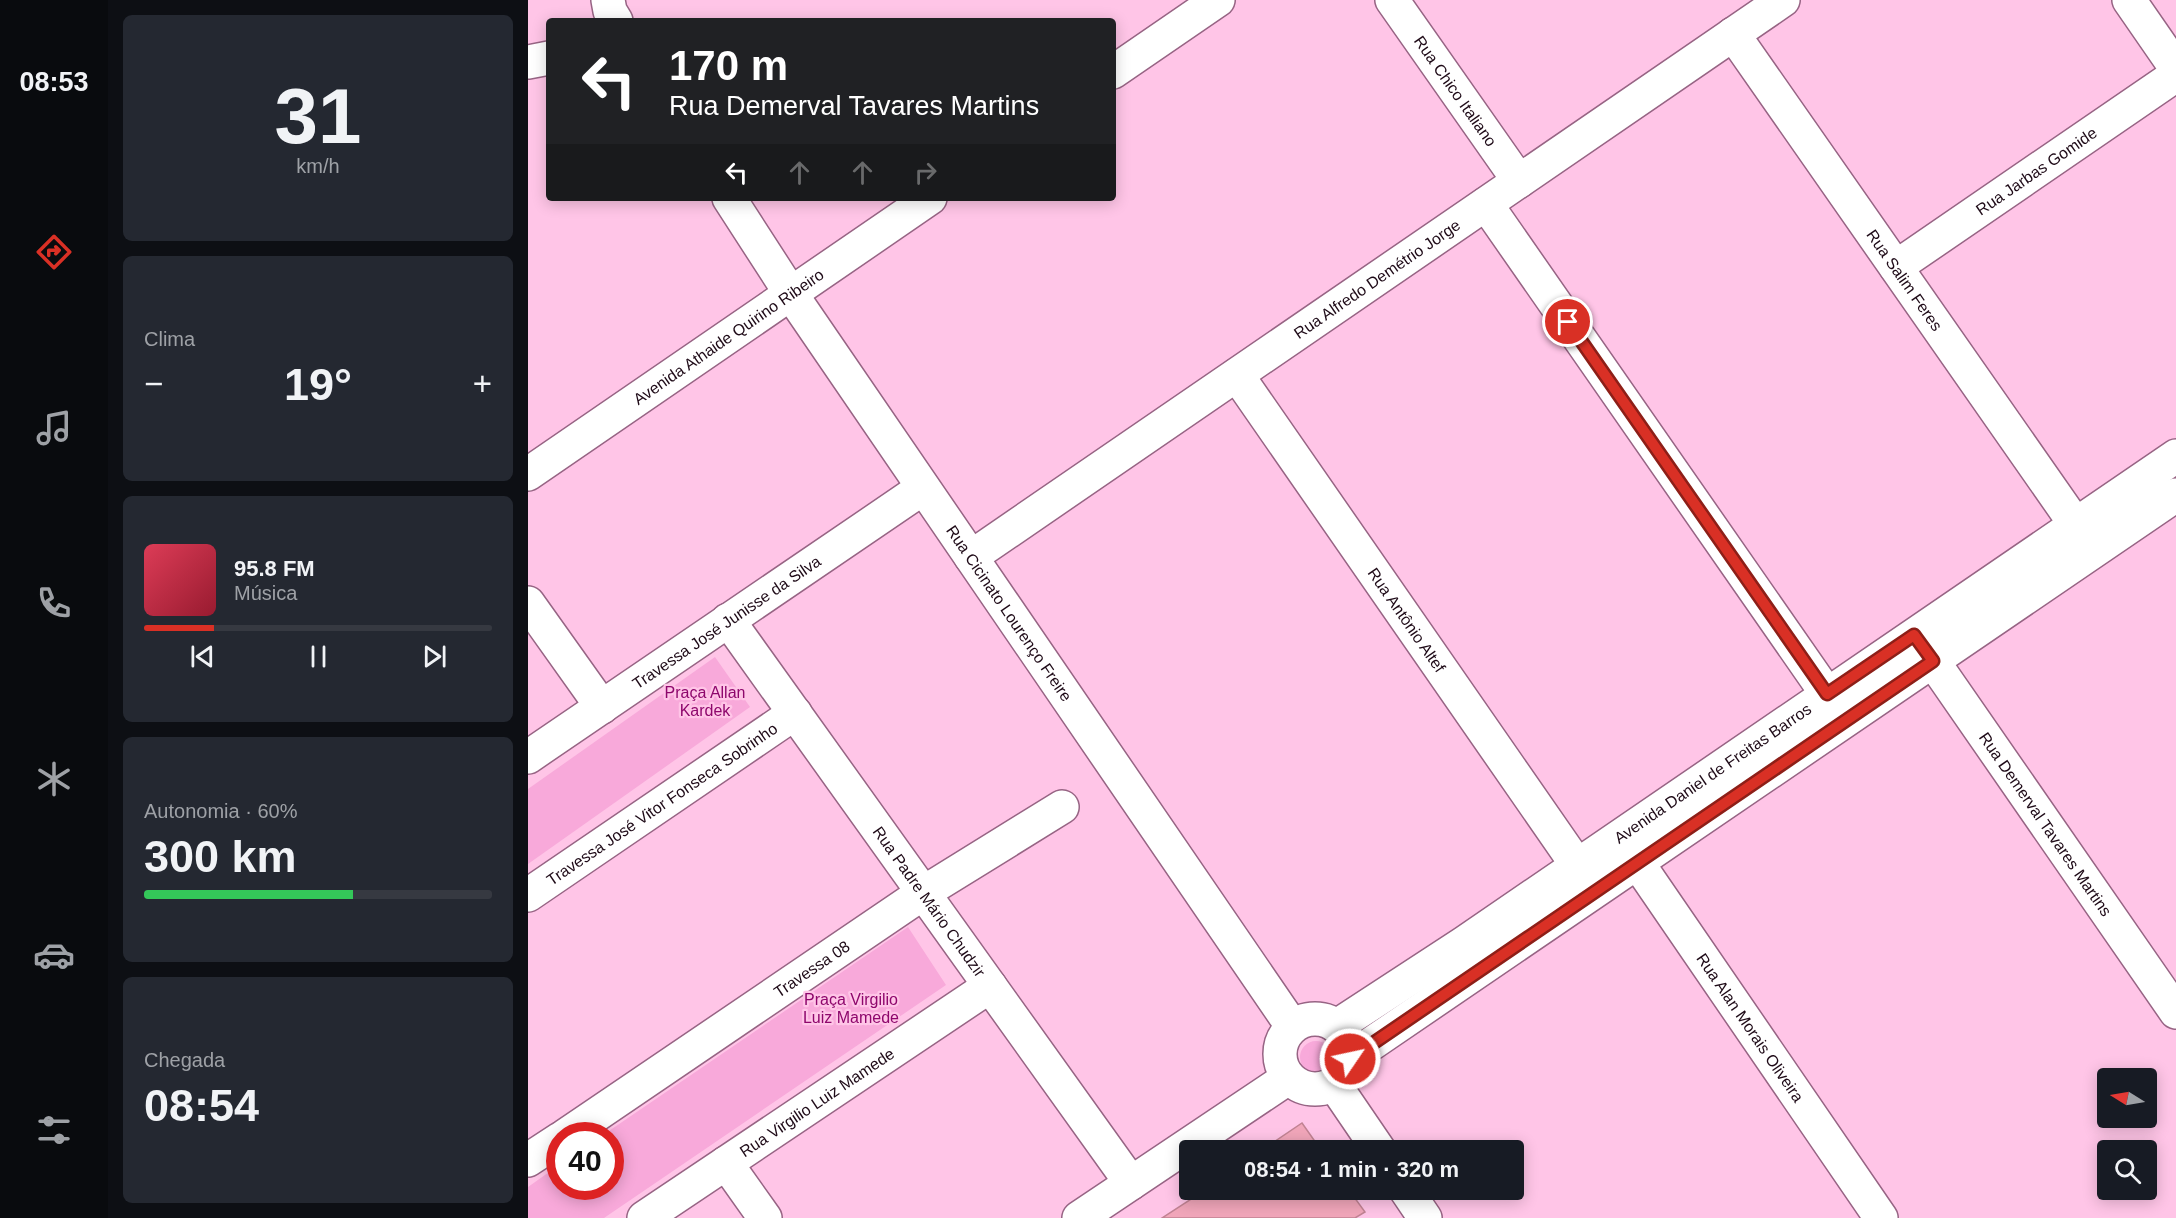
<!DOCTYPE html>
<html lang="pt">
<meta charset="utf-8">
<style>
:root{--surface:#171b24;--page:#242831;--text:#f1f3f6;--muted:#9ea1a6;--line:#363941;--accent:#d93025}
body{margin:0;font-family:Arial,sans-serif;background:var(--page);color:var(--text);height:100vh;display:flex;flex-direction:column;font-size:22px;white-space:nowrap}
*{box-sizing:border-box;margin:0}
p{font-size:20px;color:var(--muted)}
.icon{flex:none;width:33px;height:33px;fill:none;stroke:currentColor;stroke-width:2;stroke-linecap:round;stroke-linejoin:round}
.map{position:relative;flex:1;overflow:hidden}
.side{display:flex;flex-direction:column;gap:15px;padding:15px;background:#0d0f14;width:420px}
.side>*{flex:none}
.top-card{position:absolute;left:18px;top:18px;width:570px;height:183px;border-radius:6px;box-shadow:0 3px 15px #0003;background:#202124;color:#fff;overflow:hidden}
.needle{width:39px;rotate:281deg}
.buttons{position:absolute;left:1569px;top:1068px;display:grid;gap:12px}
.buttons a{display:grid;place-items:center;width:60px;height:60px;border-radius:6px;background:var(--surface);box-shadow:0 3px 15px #0003;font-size:30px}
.speed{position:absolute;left:18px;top:1122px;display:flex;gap:12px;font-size:30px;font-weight:700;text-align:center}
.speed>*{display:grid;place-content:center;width:78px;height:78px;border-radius:50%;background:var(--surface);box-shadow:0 3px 15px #0003;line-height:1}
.speed .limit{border:9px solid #d22;background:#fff;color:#111}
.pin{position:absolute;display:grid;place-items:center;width:51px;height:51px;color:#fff;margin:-26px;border:3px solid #fff;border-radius:50%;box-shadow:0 2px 6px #0007}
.me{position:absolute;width:66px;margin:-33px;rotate:56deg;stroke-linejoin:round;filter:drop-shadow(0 0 4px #0008)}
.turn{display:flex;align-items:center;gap:21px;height:126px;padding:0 24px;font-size:27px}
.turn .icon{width:78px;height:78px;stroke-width:2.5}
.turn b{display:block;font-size:42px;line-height:51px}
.lanes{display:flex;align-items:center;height:57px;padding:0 24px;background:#0003;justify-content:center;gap:30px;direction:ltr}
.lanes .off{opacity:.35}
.big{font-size:45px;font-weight:700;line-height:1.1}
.side .tile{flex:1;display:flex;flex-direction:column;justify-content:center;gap:9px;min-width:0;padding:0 21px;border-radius:9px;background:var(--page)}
.side .dial{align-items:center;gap:0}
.dial b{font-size:78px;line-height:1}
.song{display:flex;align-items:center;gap:18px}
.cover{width:72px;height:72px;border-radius:9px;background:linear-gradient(135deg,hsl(350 70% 55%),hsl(350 70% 35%))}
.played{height:6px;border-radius:3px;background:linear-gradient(90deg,var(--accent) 20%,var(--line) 20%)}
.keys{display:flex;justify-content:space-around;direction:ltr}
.heat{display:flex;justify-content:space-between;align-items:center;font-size:33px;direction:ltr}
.charge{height:9px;border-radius:4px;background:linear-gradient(90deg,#34c759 60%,var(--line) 0)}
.trip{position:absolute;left:651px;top:1140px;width:345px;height:60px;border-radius:6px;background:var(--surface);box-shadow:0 3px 15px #0003;font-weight:700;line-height:60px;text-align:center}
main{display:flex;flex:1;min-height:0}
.dock{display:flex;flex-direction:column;width:108px;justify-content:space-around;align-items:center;background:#090b0e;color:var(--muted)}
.dock .icon{width:42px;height:42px}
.dock .selected{color:var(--accent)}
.dock b{font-size:27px;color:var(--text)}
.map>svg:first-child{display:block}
.green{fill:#f8a9da}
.building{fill:#f1a6ba;stroke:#c18393;stroke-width:1.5}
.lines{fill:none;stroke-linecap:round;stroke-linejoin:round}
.minor-casing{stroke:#976484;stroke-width:36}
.minor{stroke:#fff;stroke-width:33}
.route-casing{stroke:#8d1f18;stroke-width:15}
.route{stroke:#d93025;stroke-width:10}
.labels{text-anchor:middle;stroke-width:4.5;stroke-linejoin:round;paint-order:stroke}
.street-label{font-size:16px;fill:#1e0a17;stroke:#ffc5e7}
.park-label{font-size:16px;fill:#8e076c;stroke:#ffc5e7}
</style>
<main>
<nav class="dock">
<b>08:53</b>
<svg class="icon selected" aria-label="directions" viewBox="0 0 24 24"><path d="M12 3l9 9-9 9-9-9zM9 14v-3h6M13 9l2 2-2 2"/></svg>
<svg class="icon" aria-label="music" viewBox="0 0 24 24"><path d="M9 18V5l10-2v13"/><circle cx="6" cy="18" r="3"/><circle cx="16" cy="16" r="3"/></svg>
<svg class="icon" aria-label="phone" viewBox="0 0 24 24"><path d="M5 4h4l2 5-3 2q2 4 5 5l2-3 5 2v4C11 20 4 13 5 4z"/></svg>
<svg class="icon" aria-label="climate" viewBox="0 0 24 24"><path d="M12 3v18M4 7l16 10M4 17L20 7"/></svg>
<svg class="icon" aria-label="car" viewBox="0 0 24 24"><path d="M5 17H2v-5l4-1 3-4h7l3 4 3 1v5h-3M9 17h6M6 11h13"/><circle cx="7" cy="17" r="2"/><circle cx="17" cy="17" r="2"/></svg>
<svg class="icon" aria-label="filters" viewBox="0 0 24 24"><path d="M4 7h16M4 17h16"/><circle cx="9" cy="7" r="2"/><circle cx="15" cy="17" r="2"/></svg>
</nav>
<section class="side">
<div class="tile dial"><b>31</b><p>km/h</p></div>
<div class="tile"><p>Clima</p>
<div class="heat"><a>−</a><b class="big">19°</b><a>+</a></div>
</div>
<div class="tile">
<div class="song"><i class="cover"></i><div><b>95.8 FM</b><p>Música</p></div></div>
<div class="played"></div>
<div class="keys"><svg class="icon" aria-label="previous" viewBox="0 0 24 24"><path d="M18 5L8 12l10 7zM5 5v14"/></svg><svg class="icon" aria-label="pause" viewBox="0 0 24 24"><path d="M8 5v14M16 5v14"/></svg><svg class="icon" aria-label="next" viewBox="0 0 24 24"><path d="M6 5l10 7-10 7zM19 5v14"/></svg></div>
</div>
<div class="tile"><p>Autonomia · 60%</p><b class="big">300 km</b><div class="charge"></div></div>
<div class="tile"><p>Chegada</p><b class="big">08:54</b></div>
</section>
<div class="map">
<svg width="1648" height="1218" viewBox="0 0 1648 1218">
<rect width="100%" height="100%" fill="#ffc5e7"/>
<g class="green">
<polygon points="187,657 222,707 0,864 0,789"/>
<polygon points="380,927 418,985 76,1218 0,1218 0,1187 31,1165 32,1186 82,1186 82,1136 75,1135"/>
<circle cx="788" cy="1057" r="16"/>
</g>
<g class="building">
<polygon points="774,1123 793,1150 734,1150"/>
<polygon points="677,1190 821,1190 837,1212 827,1218 634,1218"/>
</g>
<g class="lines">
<defs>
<g id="minor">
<polyline points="80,0 82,11 88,21"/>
<path id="s1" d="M864,0L991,181"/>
<polyline points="1601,0 1648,68"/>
<path id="s2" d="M1205,34L1548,525"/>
<polyline points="0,62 21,58"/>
<polyline points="585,72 690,0"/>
<path id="s3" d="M201,198L263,294L764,1026"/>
<polyline points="958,204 1299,694"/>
<path id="s4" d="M1368,267L1648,75"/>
<path id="s5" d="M709,375L1049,865"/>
<path id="s6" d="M0,474L402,198"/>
<path id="s7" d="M443,557L1255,0"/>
<polyline points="0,603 74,707"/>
<path id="s8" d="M200,620L603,1183"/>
<path id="s9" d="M1393,644L1648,1012"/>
<path id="s10" d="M0,757L395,488"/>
<path id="s11" d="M1098,846L1353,1218"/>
<path id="s12" d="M0,895L267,713"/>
<circle cx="787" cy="1054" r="35"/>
<path id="s13" d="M807,1025L815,1022L936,943L1648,456"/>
<polyline points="821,1059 1648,495"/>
<polyline points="806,1084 851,1150"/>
<path id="s14" d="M37,1136L395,893L534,807"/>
<polyline points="0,1160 32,1139"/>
<polyline points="198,1163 237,1218"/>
<polyline points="878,1190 897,1218"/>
<path id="s15" d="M116,1218L462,986"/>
<polyline points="551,1218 760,1078"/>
</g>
</defs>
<use href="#minor" class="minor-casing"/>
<use href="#minor" class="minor"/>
</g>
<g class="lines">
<defs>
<polyline id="route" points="822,1059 1405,661 1386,635 1299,694 1040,322"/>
</defs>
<use href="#route" class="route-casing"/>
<use href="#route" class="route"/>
</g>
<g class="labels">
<g class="street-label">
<text dy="6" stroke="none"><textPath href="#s1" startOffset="111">Rua Chico Italiano</textPath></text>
<text dy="6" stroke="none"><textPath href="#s4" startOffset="170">Rua Jarbas Gomide</textPath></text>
<text dy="6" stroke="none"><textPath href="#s7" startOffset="492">Rua Alfredo Demétrio Jorge</textPath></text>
<text dy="6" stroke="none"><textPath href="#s2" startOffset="300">Rua Salim Feres</textPath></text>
<text dy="6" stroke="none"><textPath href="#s6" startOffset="243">Avenida Athaide Quirino Ribeiro</textPath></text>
<text dy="6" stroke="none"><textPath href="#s3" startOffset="501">Rua Cicinato Lourenço Freire</textPath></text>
<text dy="6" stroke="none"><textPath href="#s5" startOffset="298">Rua Antônio Altef</textPath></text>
<text dy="6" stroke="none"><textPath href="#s10" startOffset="240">Travessa José Junisse da Silva</textPath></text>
<text dy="6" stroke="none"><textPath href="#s13" startOffset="454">Avenida Daniel de Freitas Barros</textPath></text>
<text dy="6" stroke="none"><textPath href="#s12" startOffset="162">Travessa José Vitor Fonseca Sobrinho</textPath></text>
<text dy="6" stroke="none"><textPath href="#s9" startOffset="219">Rua Demerval Tavares Martins</textPath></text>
<text dy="6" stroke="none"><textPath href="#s8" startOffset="346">Rua Padre Mário Chudzir</textPath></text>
<text dy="6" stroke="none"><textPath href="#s14" startOffset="298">Travessa 08</textPath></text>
<text dy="6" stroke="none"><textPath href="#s11" startOffset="220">Rua Alan Morais Oliveira</textPath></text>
<text dy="6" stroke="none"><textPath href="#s15" startOffset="208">Rua Virgilio Luiz Mamede</textPath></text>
</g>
<g class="park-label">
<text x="177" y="698">Praça Allan<tspan x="177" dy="18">Kardek</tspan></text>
<text x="323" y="1005">Praça Virgilio<tspan x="323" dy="18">Luiz Mamede</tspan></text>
</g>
</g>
</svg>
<div class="buttons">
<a><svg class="needle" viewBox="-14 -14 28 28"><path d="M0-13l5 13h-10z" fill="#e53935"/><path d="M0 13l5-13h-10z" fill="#9ea1a6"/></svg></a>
<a><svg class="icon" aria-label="search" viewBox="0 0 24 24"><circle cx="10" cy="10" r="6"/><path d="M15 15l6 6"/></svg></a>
</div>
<div class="speed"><div class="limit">40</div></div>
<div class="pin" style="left:1040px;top:322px;background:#d93025"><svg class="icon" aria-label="arrive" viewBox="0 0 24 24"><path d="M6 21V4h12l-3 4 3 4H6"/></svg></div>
<svg class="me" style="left:822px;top:1059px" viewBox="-20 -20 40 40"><circle r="17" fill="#d93025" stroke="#fff" stroke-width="3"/><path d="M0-11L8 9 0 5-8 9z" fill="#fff"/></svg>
<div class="trip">08:54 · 1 min · 320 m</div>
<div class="top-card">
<div class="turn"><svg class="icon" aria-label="left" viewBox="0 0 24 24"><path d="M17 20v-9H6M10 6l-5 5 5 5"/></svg><div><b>170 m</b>Rua Demerval Tavares Martins</div></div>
<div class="lanes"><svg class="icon" aria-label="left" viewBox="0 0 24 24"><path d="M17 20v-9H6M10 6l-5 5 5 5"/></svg><svg class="icon off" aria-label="ahead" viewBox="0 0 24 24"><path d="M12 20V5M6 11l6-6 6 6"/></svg><svg class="icon off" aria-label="ahead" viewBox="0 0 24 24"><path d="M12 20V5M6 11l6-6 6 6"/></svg><svg class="icon off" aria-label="right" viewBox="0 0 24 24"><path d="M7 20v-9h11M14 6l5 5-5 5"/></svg></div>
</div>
</div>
</main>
